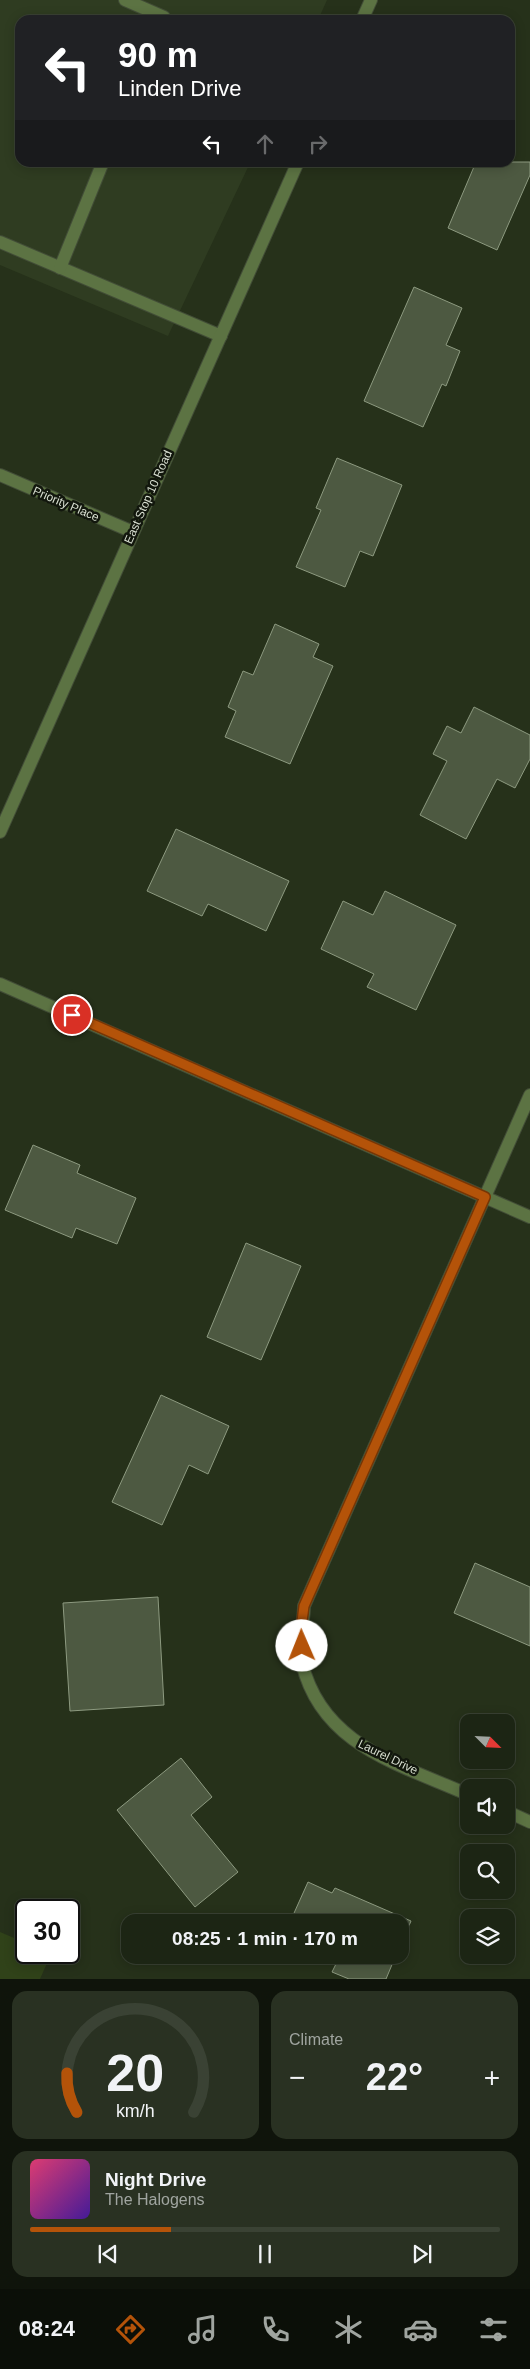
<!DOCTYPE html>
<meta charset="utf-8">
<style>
:root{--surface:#1c2514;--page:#293122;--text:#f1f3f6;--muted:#a0a5a0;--line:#3a4234;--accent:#b45309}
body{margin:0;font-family:Arial,sans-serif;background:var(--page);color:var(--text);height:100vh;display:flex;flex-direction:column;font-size:19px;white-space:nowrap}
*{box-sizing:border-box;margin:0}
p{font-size:16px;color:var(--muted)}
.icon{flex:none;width:28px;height:28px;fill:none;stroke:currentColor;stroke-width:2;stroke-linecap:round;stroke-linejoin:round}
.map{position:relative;height:1979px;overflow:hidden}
.drawer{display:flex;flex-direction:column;gap:12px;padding:12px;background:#0f140b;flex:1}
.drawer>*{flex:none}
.banner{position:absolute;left:15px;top:15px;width:500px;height:152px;border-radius:15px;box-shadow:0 2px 12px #0003,0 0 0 1px var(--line);background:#202124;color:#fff;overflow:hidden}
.needle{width:32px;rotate:114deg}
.controls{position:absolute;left:460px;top:1714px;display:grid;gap:10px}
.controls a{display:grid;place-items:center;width:55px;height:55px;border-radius:10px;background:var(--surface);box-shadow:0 2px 12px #0003,0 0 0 1px var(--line);font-size:25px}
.speed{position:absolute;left:15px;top:1899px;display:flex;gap:10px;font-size:25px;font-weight:700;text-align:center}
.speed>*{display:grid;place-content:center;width:65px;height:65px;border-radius:50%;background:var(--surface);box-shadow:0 2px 12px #0003,0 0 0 1px var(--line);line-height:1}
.speed .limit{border:2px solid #111;border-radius:8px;background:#fff;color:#111}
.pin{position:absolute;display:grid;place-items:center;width:42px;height:42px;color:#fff;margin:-21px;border:2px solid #fff;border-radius:50%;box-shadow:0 1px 5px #0007}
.me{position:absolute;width:55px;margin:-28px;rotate:359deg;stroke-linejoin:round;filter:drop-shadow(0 0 4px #0008)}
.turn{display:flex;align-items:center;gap:18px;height:105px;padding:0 20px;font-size:22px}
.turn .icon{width:65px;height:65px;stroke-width:2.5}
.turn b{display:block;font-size:35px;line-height:42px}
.lanes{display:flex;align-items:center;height:48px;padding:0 20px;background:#0003;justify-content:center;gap:25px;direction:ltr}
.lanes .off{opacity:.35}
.big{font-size:38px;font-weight:800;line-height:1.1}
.drawer .tile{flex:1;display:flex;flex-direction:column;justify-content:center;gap:8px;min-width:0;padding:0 18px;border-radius:15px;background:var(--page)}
.drawer .dial{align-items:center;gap:0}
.dial svg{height:130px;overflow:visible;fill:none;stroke:var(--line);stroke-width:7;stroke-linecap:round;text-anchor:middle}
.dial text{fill:var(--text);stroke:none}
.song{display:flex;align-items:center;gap:15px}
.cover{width:60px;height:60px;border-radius:8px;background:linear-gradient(135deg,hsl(340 70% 55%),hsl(260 70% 35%))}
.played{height:5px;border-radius:2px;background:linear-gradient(90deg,var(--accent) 30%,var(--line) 30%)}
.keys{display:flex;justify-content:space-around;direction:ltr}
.heat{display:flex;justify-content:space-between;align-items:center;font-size:28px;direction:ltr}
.drawer .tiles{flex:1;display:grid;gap:12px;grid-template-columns:1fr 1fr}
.tile:last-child{grid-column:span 2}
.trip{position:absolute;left:121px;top:1914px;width:288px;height:50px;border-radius:15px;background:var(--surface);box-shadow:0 2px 12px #0003,0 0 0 1px var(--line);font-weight:800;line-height:50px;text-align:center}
.tab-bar{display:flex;height:80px;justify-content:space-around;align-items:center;background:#0b0f08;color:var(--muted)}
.tab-bar .icon{width:35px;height:35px}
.tab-bar .current{color:var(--accent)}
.tab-bar b{font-size:22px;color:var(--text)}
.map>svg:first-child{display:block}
.built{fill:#2f3c21}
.green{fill:#304219}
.building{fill:#4d5941;stroke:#8d9a80}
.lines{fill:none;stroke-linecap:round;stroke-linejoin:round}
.minor-casing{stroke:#424d37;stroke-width:14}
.minor{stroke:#5c7343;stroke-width:12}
.route-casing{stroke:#753606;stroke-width:12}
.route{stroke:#b45309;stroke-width:9}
.labels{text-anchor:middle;stroke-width:5;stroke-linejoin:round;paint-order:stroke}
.street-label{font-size:12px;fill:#d7ded0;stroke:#12170d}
</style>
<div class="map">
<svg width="530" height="1979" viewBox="0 0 530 1979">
<rect width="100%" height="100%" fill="#26311a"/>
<polygon class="built" points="0,0 327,0 318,20 20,20 20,162 250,163 168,336 0,265"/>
<polygon class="green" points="0,1932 26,1943 26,1952 51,1954 40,1979 0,1979"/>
<g class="building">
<polygon points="476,162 530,162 530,175 497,250 448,228"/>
<polygon points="414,287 462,308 446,345 460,351 446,386 442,384 423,427 364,401"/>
<polygon points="337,458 402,485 373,556 360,551 345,587 296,567 321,510 316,508"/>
<polygon points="275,624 319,644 313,657 333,666 290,764 225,737 236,711 228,707 243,671 253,675"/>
<polygon points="474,707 530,735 530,759 515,788 497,779 466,839 420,815 447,761 433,754 447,726 461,733"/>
<polygon points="176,829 289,881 266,931 208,904 202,916 147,891"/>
<polygon points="385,891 456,925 416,1010 367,987 374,974 321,949 343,901 373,915"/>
<polygon points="33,1145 80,1165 77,1173 136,1198 117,1244 76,1228 72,1238 5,1210"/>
<polygon points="246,1243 301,1266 261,1360 207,1337"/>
<polygon points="161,1395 229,1426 208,1474 189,1465 162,1525 112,1502"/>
<polygon points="475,1563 530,1587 530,1646 454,1613"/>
<polygon points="158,1597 164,1705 70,1711 63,1603"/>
<polygon points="181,1758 212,1797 191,1815 238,1872 195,1907 117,1810"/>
<polygon points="308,1882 332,1893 335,1888 411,1921 400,1947 400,1922 290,1922"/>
<polygon points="321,1955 396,1955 386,1979 349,1979 332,1972 337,1962"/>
</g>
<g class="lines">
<defs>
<g id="minor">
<polyline points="125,0 164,17 163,20"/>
<polyline points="362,20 371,0"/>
<polyline points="0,242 221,336"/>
<polyline points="60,268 103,162"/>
<polyline points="0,475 133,532"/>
<polyline points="0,832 298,162"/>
<polyline points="0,984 530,1217"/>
<path d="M469,1795C400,1764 322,1746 302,1663C297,1643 304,1624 304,1606L530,1095"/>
<polyline points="506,1811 530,1822"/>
</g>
</defs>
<use href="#minor" class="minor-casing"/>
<use href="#minor" class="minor"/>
</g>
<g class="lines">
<defs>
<polyline id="route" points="72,1015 485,1197 304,1606 300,1637 302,1646"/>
</defs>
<use href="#route" class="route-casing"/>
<use href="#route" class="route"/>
</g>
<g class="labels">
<g class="street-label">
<text transform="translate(148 497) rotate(-66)" y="4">East Stop 10 Road</text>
<text transform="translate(66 504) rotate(23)" y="4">Priority Place</text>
<text transform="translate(388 1757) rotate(26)" y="4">Laurel Drive</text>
</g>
</g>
</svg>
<div class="controls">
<a><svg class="needle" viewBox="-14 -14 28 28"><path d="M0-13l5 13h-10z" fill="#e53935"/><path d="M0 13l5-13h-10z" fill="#a0a5a0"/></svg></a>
<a><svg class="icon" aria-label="sound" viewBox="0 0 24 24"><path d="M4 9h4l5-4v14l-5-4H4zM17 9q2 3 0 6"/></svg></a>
<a><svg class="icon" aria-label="search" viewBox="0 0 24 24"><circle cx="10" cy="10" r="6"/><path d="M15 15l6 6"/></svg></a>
<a><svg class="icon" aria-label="layers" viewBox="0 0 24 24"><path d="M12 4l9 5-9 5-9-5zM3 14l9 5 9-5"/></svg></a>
</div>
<div class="speed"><div class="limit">30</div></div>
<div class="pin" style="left:72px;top:1015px;background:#d93025"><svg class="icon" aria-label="arrive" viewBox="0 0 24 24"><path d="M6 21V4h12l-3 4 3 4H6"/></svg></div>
<svg class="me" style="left:302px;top:1646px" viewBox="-20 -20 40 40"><circle r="19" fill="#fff"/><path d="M0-13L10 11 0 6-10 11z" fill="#b45309"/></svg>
<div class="trip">08:25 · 1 min · 170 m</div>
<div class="banner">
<div class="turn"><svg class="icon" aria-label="left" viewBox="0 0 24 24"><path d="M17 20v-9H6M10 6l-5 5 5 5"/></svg><div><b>90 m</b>Linden Drive</div></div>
<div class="lanes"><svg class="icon" aria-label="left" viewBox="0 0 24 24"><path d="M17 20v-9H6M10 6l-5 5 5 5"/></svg><svg class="icon off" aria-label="ahead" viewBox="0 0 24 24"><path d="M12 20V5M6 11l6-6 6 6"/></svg><svg class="icon off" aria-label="right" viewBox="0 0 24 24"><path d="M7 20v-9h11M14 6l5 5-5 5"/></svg></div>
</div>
</div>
<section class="drawer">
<div class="tiles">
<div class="tile dial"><svg viewBox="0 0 100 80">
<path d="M14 69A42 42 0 1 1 86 69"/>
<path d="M14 69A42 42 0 0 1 8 45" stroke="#b45309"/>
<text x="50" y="56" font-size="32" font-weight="700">20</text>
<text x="50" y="72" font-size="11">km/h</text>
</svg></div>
<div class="tile"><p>Climate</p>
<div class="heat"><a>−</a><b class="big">22°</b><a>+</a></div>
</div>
<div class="tile">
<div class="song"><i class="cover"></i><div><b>Night Drive</b><p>The Halogens</p></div></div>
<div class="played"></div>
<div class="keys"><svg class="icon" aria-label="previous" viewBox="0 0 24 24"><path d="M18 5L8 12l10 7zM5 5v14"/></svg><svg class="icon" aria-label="pause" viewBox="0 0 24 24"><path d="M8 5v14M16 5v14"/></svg><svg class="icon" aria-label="next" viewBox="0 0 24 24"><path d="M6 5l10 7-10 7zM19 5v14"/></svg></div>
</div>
</div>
</section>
<nav class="tab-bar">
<b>08:24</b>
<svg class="icon current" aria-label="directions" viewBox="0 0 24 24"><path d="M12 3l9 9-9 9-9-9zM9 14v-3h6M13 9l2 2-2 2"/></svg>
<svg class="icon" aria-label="music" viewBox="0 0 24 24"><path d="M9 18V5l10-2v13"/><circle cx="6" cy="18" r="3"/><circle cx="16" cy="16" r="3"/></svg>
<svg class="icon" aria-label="phone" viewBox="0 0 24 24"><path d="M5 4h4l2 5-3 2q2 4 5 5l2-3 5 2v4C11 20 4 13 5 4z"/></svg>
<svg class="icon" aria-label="climate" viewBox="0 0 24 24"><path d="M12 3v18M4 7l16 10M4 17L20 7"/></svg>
<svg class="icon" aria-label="car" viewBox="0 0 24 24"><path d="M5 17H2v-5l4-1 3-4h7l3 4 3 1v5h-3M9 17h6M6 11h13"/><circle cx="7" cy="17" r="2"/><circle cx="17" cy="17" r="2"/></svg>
<svg class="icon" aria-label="filters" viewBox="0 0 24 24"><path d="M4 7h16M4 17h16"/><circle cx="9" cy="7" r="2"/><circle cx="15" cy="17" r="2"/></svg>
</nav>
